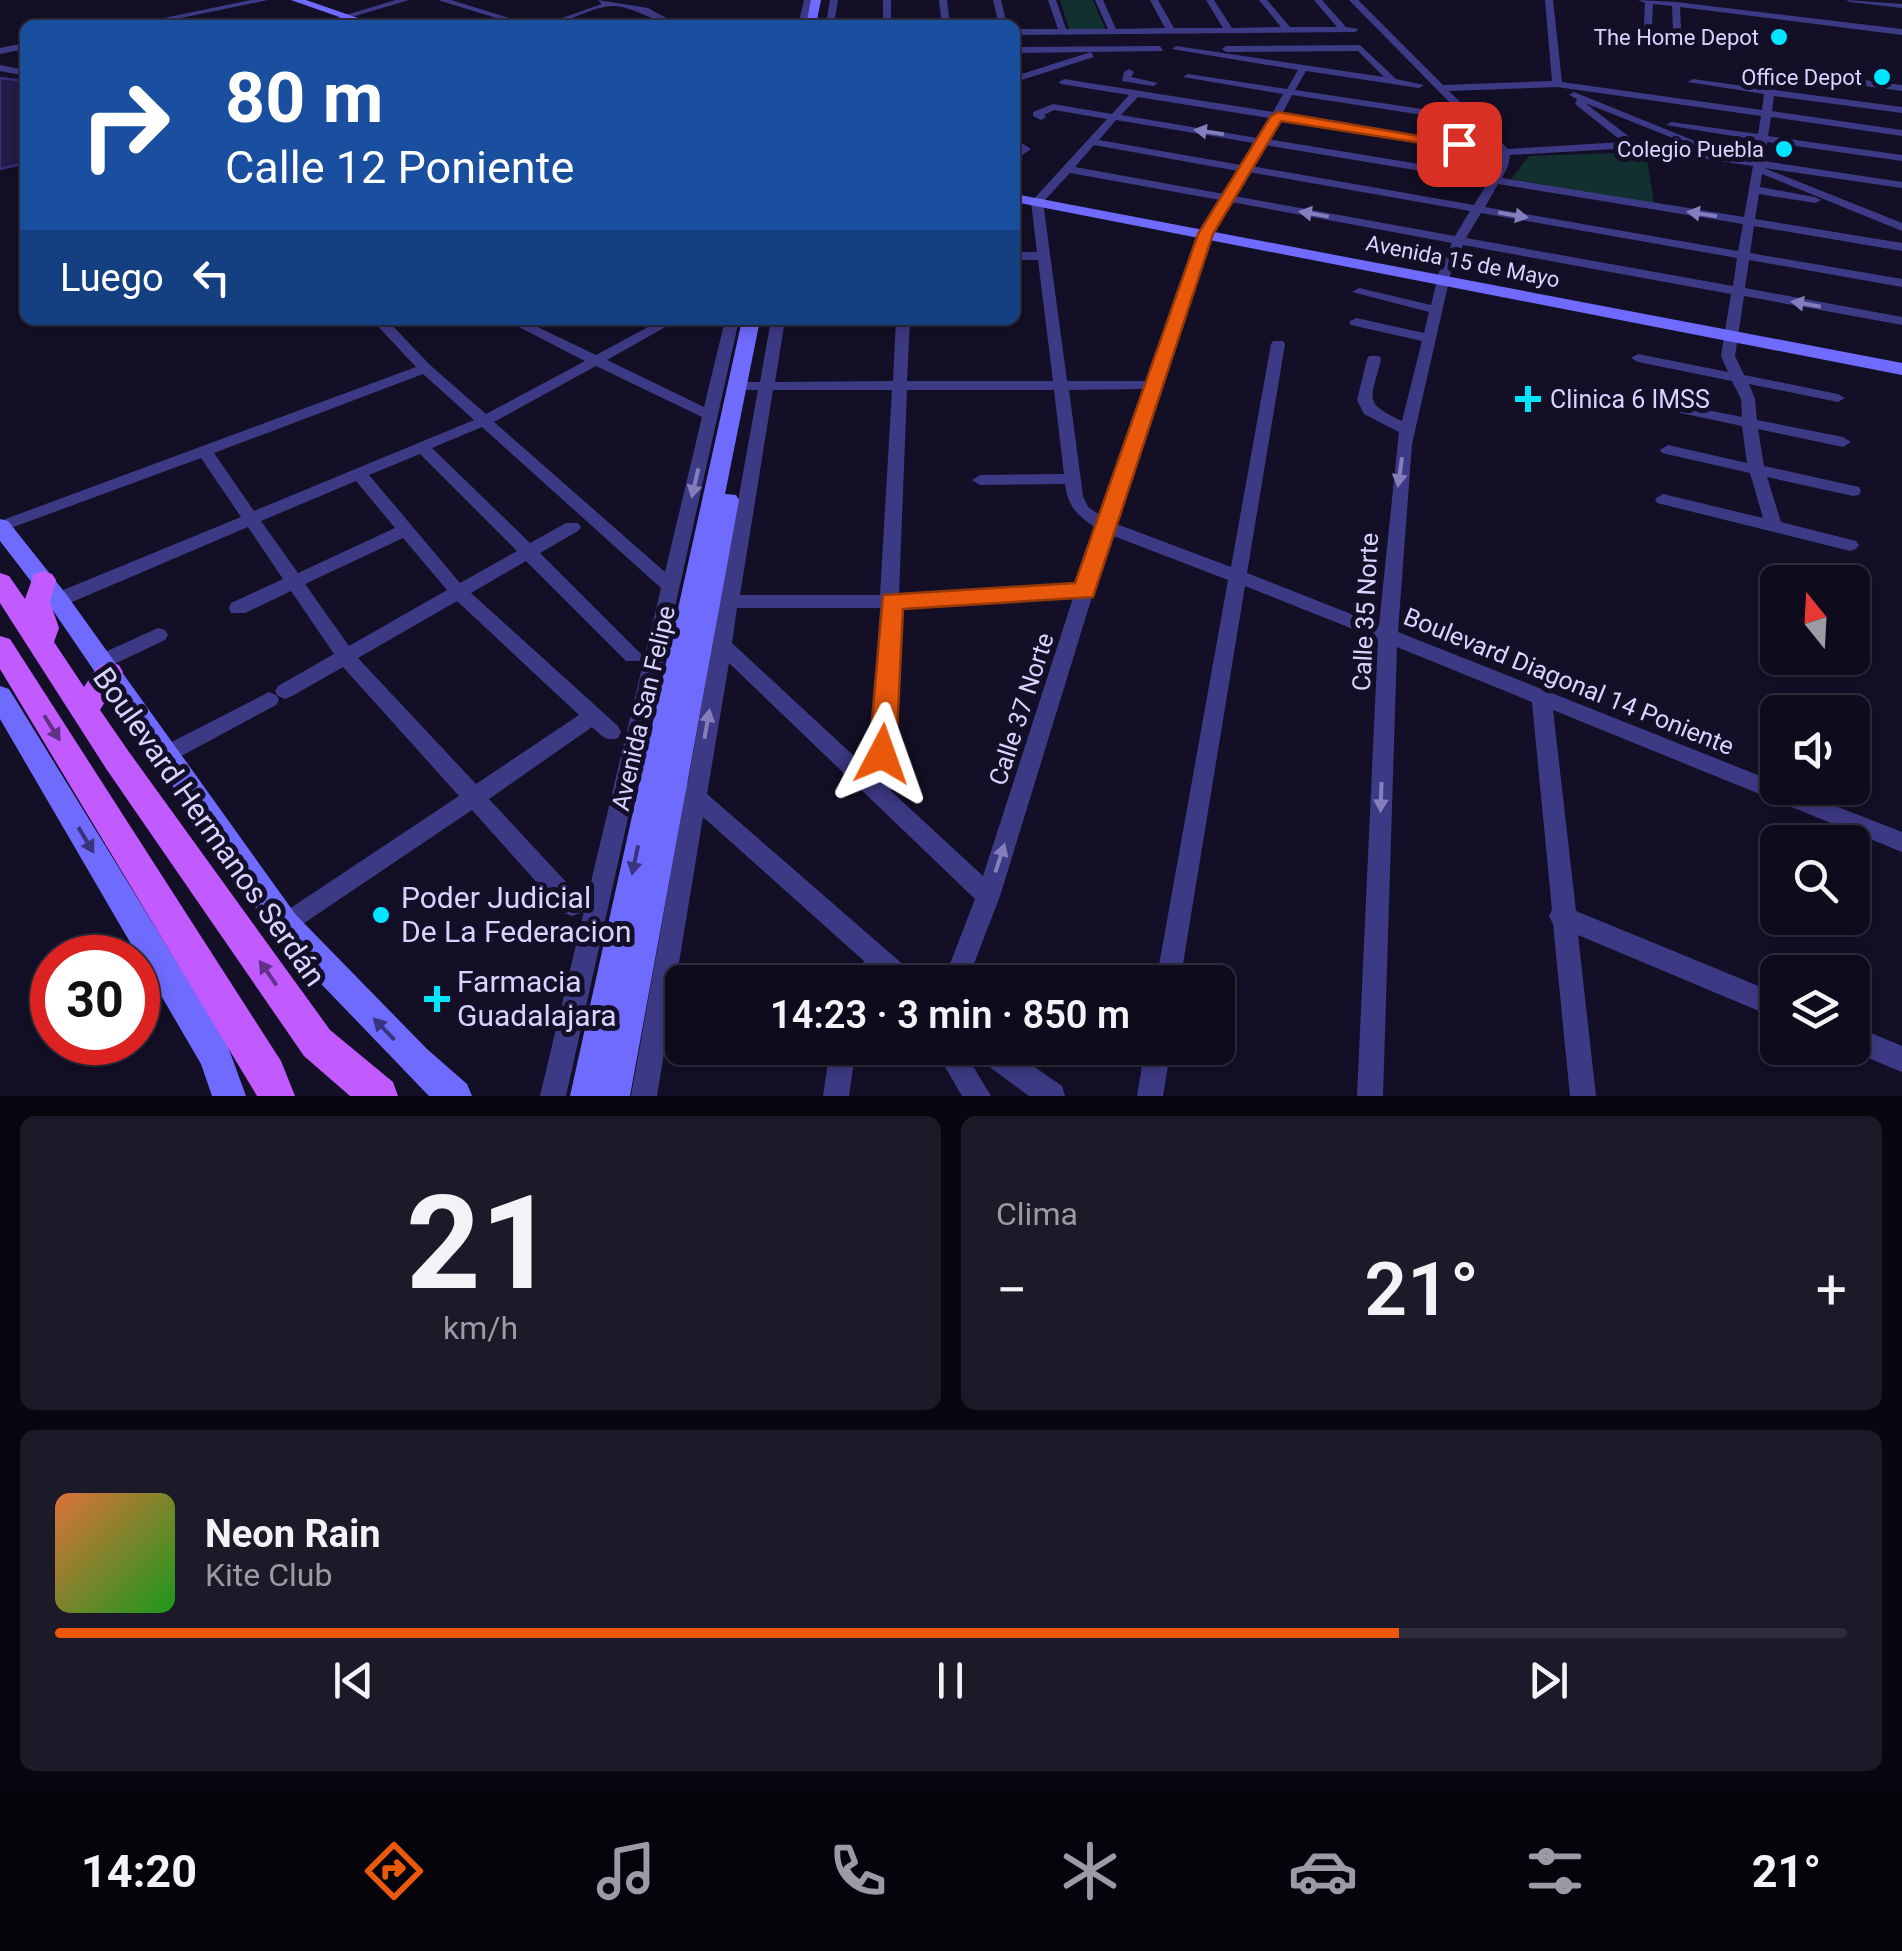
<!DOCTYPE html>
<html lang="es">
<meta charset="utf-8">
<style>
:root{--surface:#0e0b1c;--page:#1c1929;--text:#f1f3f6;--muted:#9b9ba3;--line:#2e2b3b;--accent:#ea580c}
body{margin:0;font-family:Roboto,sans-serif;background:var(--page);color:var(--text);height:100vh;display:flex;flex-direction:column;font-size:38px;white-space:nowrap}
*{box-sizing:border-box;margin:0}
p{font-size:32px;color:var(--muted)}
.icon{flex:none;width:55px;height:55px;fill:none;stroke:currentColor;stroke-width:2;stroke-linecap:round;stroke-linejoin:round}
.map{position:relative;height:1096px;overflow:hidden}
.details{display:flex;flex-direction:column;gap:20px;padding:20px;background:#08060f;flex:1}
.details>*{flex:none}
.top-card{position:absolute;left:20px;top:20px;width:1000px;height:305px;border-radius:15px;box-shadow:0 5px 15px #0003,0 0 0 2px var(--line);background:#1a4fa0;color:#fff;overflow:hidden}
.needle{width:65px;rotate:342deg}
.controls{position:absolute;left:1760px;top:565px;display:grid;gap:20px}
.controls a{display:grid;place-items:center;width:110px;height:110px;border-radius:15px;background:var(--surface);box-shadow:0 5px 15px #0003,0 0 0 2px var(--line);font-size:50px}
.speed{position:absolute;left:30px;top:935px;display:flex;gap:20px;font-size:50px;font-weight:700;text-align:center}
.speed>*{display:grid;place-content:center;width:130px;height:130px;border-radius:50%;background:var(--surface);box-shadow:0 5px 15px #0003,0 0 0 2px var(--line);line-height:1}
.speed .limit{border:15px solid #d22;background:#fff;color:#111}
.pin{position:absolute;display:grid;place-items:center;width:85px;height:85px;color:#fff;margin:-42px;border-radius:20px;box-shadow:0 5px 15px #0006}
.me{position:absolute;width:110px;margin:-55px;rotate:4deg;stroke-linejoin:round;filter:drop-shadow(0 0 8px #0008)}
.turn{display:flex;align-items:center;gap:35px;height:210px;padding:0 40px;font-size:45px}
.turn .icon{width:130px;height:130px;stroke-width:2.5}
.turn b{display:block;font-size:70px;line-height:85px}
.then{display:flex;align-items:center;height:95px;padding:0 40px;background:#0003;gap:20px;font-size:38px}
.big{font-size:75px;font-weight:600;line-height:1.1}
.details .card{flex:1;display:flex;flex-direction:column;justify-content:center;gap:15px;min-width:0;padding:0 35px;border-radius:15px;background:var(--page)}
.details .dial{align-items:center;gap:0}
.dial b{font-size:130px;line-height:1}
.song{display:flex;align-items:center;gap:30px}
.cover{width:120px;height:120px;border-radius:15px;background:linear-gradient(135deg,hsl(20 70% 55%),hsl(120 70% 35%))}
.played{height:10px;border-radius:5px;background:linear-gradient(90deg,var(--accent) 75%,var(--line) 75%)}
.keys{display:flex;justify-content:space-around;direction:ltr}
.heat{display:flex;justify-content:space-between;align-items:center;font-size:55px;direction:ltr}
.details .tiles{flex:1;display:grid;gap:20px;grid-template-columns:1fr 1fr}
.card:last-child{grid-column:span 2}
.trip{position:absolute;left:665px;top:965px;width:570px;height:100px;border-radius:15px;background:var(--surface);box-shadow:0 5px 15px #0003,0 0 0 2px var(--line);font-weight:600;line-height:100px;text-align:center}
.menu{display:flex;height:160px;justify-content:space-around;align-items:center;background:#06040b;color:var(--muted)}
.menu .icon{width:70px;height:70px}
.menu .on{color:var(--accent)}
.menu b{font-size:45px;color:var(--text)}
.map>svg:first-child{display:block}
.green{fill:#12302f}
.building{fill:#241b47;stroke:#3b2d73;stroke-width:2.5}
.lines{fill:none;stroke-linecap:round;stroke-linejoin:round}
.street{fill:#3d3a85;fill-rule:evenodd}
.secondary{fill:#6f6bff;fill-rule:evenodd}
.primary{fill:#c25bff;fill-rule:evenodd}
.oneway{fill:#837fbc}
.oneway2{fill:#623188}
.oneway3{fill:#38347d}
.route{fill:#ea580c;stroke:#983908;stroke-width:2.5}
.poi-dot{fill:#00e5ff;stroke:#130f26;stroke-width:4}
.labels{text-anchor:middle;stroke-width:10;stroke-linejoin:round;paint-order:stroke}
.far-poi-label{font-size:22px;fill:#d9d4ff;stroke:#130f26;text-anchor:end}
.far-street-label{font-size:22px;fill:#d9d4ff;stroke:#130f26}
.poi-label{font-size:25px;fill:#d9d4ff;stroke:#130f26;text-anchor:start}
.street-label{font-size:25px;fill:#d9d4ff;stroke:#130f26}
.near-street-label{font-size:30px;fill:#d9d4ff;stroke:#130f26}
.near-poi-label{font-size:30px;fill:#d9d4ff;stroke:#130f26;text-anchor:start}
</style>
<div class="map">
<svg width="1902" height="1096" viewBox="0 0 1902 1096">
<rect width="100%" height="100%" fill="#130f26"/>
<g class="green">
<polygon points="1060,0 1093,0 1105,29 1069,29"/>
<polygon points="1646,152 1654,203 1511,179 1529,156"/>
</g>
<polygon class="building" points="0,78 25,81 25,163 0,169"/>
<g class="lines">
<g class="street">
<polygon points="251,0 268,0 147,25 130,25"/>
<polygon points="396,0 409,0 325,25 312,25"/>
<polygon points="438,0 451,0 532,25 519,25"/>
<path d="M598,0L648,8L679,25C656,25 634,5 611,6C587,8 566,25 542,25L602,4Z"/>
<polygon points="804,0 812,0 806,25 798,25"/>
<polygon points="830,0 838,0 834,25 826,25"/>
<rect x="883" y="0" width="8" height="25"/>
<polygon points="939,0 947,0 950,25 942,25"/>
<polygon points="993,0 1001,0 1007,25 999,25"/>
<polygon points="1048,0 1056,0 1066,29 1108,29 1095,0 1103,0 1116,29 1165,28 1150,0 1158,0 1174,28 1223,28 1206,0 1214,0 1232,28 1281,27 1259,0 1267,0 1290,27 1337,27 1314,0 1322,0 1346,27 1359,29 1355,32 1015,35 1015,29 1058,29"/>
<path d="M1349,0H1358L1443,85L1552,81L1545,0H1553L1562,82L1762,110L1764,94L1688,82L1693,79L1765,89L1768,71L1773,68L1902,85V91L1777,74L1775,90L1902,107V113L1774,96L1772,111L1902,130V136L1771,117L1768,136L1902,155V161L1767,142L1764,161L1902,182V188L1764,168L1902,223V231L1762,174L1760,187L1815,197L1821,200L1815,203L1759,194L1755,219L1902,243V251L1754,226L1750,253L1902,279V287L1749,260L1745,288L1902,317V325L1744,296L1735,356L1744,375L1838,394L1845,398L1838,402L1749,384L1755,399L1757,420L1843,437L1851,442L1843,447L1758,429L1764,466L1859,487L1861,491L1859,495L1853,496L1767,477L1781,522L1856,541L1859,545L1856,549L1850,551L1657,503L1655,499L1663,494L1763,518L1750,473L1662,453L1660,450L1668,445L1747,463L1742,426L1652,407L1645,403L1652,399L1742,417L1741,399L1732,381L1638,362L1631,358L1638,354L1728,372L1721,356L1731,294L1463,245L1451,272L1412,444L1398,632L1778,783V788H1789L1902,832V852L1553,710L1576,911L1778,994V1019L1578,935L1596,1096H1570L1553,924L1549,916L1552,910L1532,702L1397,647L1383,1096H1357L1378,639L1245,586L1180,982H1156L1228,580L1111,535L1000,896L967,982H943L975,899L729,663L707,794L914,974L917,982H887L882,977L879,982H855L864,961L703,817L657,1096H631L684,800L677,790L680,784L688,781L719,608L711,602L713,597L721,595L758,390H737L730,386L737,382H760L771,320H785L775,382L893,381L896,320H910L907,381H1053L1038,260H1015V252H1037L1031,202L1107,119L1054,110L1044,115L1046,117L1041,120L1033,116V112L1053,104L1112,114L1129,95L1061,84L1059,82L1064,79L1273,112L1283,94L1183,77L1188,74L1287,89L1298,70L1172,49L1176,46L1384,77L1358,51L1226,52L1222,49L1226,46L1360,45L1396,79L1424,85L1419,88L1306,71L1295,90L1462,115ZM1557,87L1761,116L1758,134L1671,122L1666,125L1757,140L1754,160L1636,142L1585,103L1708,152L1717,150L1574,92L1569,95L1577,99L1575,104L1623,142L1508,149L1449,91ZM1292,95L1469,122L1494,147L1282,114ZM1138,97L1269,118L1257,138L1121,115ZM1279,119L1499,154L1498,166L1492,176L1267,139ZM1116,120L1254,143L1241,165L1099,140ZM1094,145L1238,171L1224,194L1075,167ZM1264,145L1488,182L1474,205L1251,166ZM1633,148L1753,166L1744,217L1502,178L1508,166L1510,155ZM1248,172L1470,211L1455,236L1234,196ZM1070,173L1220,200L1200,234L1148,381H1067L1043,202ZM1498,184L1743,224L1738,251L1485,207ZM1231,202L1452,243L1439,272L1431,305L1359,288L1352,292L1429,312L1424,333L1356,318L1349,322L1351,325L1422,341L1402,421C1361,402 1372,399 1381,359L1379,356H1369L1367,359L1357,400L1364,414L1399,432L1379,625L1247,573L1285,344L1283,341H1273L1271,344L1231,567L1114,523L1212,234ZM1481,213L1737,258L1733,286L1466,238ZM1145,389L1100,515L1088,507L1083,496L1069,390ZM773,390H892L880,595H740ZM907,390H1054L1064,474L980,475L972,480L980,485L1065,484C1068,507 1077,515 1096,528L1077,585L899,594ZM1073,598L983,876L891,791L898,607ZM737,608H880L870,771L732,643Z"/>
<polygon points="1638,0 1676,2 1902,29 1902,35 1680,7 1681,29 1677,32 1673,29 1672,6 1653,4 1652,26 1648,29 1644,26 1645,3"/>
<polygon points="1846,0 1902,4 1902,8 1850,2"/>
<polygon points="25,43 25,49 0,54 0,48"/>
<polygon points="1160,46 1163,51 1015,53 1015,47"/>
<polygon points="1091,52 1094,57 1015,82 1015,76"/>
<polygon points="0,65 25,70 25,76 0,71"/>
<polygon points="1129,69 1134,72 1131,77 1158,83 1153,86 1122,81 1124,72"/>
<polygon points="1015,139 1031,149 1015,160 1015,152 1019,149 1015,147"/>
<path d="M372,320H387L430,365L486,414L585,361L505,320H523L596,355L661,320H678L607,360L704,407L725,320H739L566,1096H540L661,588L482,427L432,448L530,543L566,523H578L581,527L578,531L540,553L643,656L640,661H626L526,561L471,593L618,726L621,732L618,738C606,742 601,735 592,727L489,799L580,897L584,905L580,913L572,916L564,913L472,810L285,936L277,933L273,925L277,917L459,796L343,667L292,696L285,699L278,696L275,691L278,686L334,654L291,591L245,613H231L229,608L231,603L283,579L248,527L65,605H51L49,600L51,595L241,517L201,458L0,532V521L416,367ZM596,366L702,417L665,572L494,422ZM423,374L474,420L254,511L214,453ZM420,454L517,551L460,583L369,475ZM356,481L395,528L298,573L261,521ZM403,538L447,590L349,646L305,584ZM457,601L579,715L476,784L358,658Z"/>
<polygon points="158,628 165,630 168,635 165,640 108,667 94,667 91,662 94,657"/>
<polygon points="269,692 276,695 279,700 276,705 174,760 167,762 160,760 156,754 160,748"/>
<polygon points="1852,1025 1902,1046 1902,1072 1844,1048 1852,1048"/>
<polygon points="830,1048 856,1048 849,1096 823,1096"/>
<polygon points="934,1048 962,1048 991,1096 962,1096"/>
<polygon points="972,1048 1007,1048 1062,1086 1065,1096 1029,1096 976,1057"/>
<polygon points="1145,1048 1171,1048 1163,1096 1137,1096"/>
</g>
<g class="secondary">
<polygon points="291,0 306,0 378,25 362,25"/>
<polygon points="811,0 821,0 816,25 806,25"/>
<polygon points="1015,194 1902,363 1902,375 1015,202"/>
<polygon points="742,320 760,320 725,494 736,495 739,500 630,1096 570,1096"/>
<polygon points="0,519 8,521 66,594 296,915 427,1049 467,1084 472,1096 429,1096 274,935 50,606 0,541"/>
<polygon points="0,686 9,689 227,1044 246,1096 212,1096 201,1064 0,719"/>
</g>
<g class="primary">
<path d="M43,571L52,574L56,580L50,602L59,628L54,642L84,687C94,672 99,658 119,665L123,672L100,710L129,752L330,1030L393,1082L398,1096H350L304,1056L107,770L0,603V573L9,576L25,599L34,574Z"/>
<polygon points="0,636 10,639 281,1061 295,1096 257,1096 0,669"/>
</g>
</g>
<defs><path id="oneway-solid" d="M-6-.8H1V-3.2L6.5 0L1 3.2V.8H-6Z" transform="scale(2.5)"/></defs>
<g class="oneway">
<use href="#oneway-solid" transform="translate(1209 132) rotate(-171)"/>
<use href="#oneway-solid" transform="translate(1314 214) rotate(-170)"/>
<use href="#oneway-solid" transform="translate(1702 214) rotate(-171)"/>
<use href="#oneway-solid" transform="translate(1513 215) rotate(10)"/>
<use href="#oneway-solid" transform="translate(1806 304) rotate(-170)"/>
<use href="#oneway-solid" transform="translate(1400 472) rotate(98)"/>
<use href="#oneway-solid" transform="translate(695 483) rotate(103)"/>
<use href="#oneway-solid" transform="translate(707 724) rotate(-80)"/>
<use href="#oneway-solid" transform="translate(1381 797) rotate(92)"/>
<use href="#oneway-solid" transform="translate(1000 858) rotate(-72)"/>
</g>
<g class="oneway2">
<use href="#oneway-solid" transform="translate(52 728) rotate(58)"/>
<use href="#oneway-solid" transform="translate(268 973) rotate(-125)"/>
</g>
<g class="oneway3">
<use href="#oneway-solid" transform="translate(86 840) rotate(59)"/>
<use href="#oneway-solid" transform="translate(635 860) rotate(102)"/>
<use href="#oneway-solid" transform="translate(384 1029) rotate(-134)"/>
</g>
<polygon class="route" points="1278,112 1466,144 1459,149 1281,121 1213,234 1093,597 903,609 896,754 892,761 882,765 873,761 869,754 883,595 1075,583 1198,234 1271,116"/>
<g class="poi-dot">
<circle cx="1779" cy="37" r="10"/>
<circle cx="1882" cy="77" r="10"/>
<circle cx="1784" cy="149" r="10"/>
<path d="M1523 384h10v10h10v10h-10v10h-10v-10h-10v-10h10z"/>
<circle cx="381" cy="915" r="10"/>
<path d="M432 984h10v10h10v10h-10v10h-10v-10h-10v-10h10z"/>
</g>
<g class="labels">
<g class="far-poi-label">
<text x="1759" y="45">The Home Depot</text>
<text x="1862" y="85">Office Depot</text>
<text x="1764" y="157">Colegio Puebla</text>
</g>
<g class="far-street-label">
<text transform="translate(1463 261) rotate(11)" y="8">Avenida 15 de Mayo</text>
</g>
<g class="poi-label">
<text x="1550" y="408">Clinica 6 IMSS</text>
</g>
<g class="street-label">
<text transform="translate(1365 612) rotate(-87)" y="9">Calle 35 Norte</text>
<text transform="translate(1569 681) rotate(22)" y="9">Boulevard Diagonal 14 Poniente</text>
<text transform="translate(643 708) rotate(-77)" y="9">Avenida San Felipe</text>
<text transform="translate(1021 709) rotate(-72)" y="9">Calle 37 Norte</text>
</g>
<g class="near-street-label">
<text transform="translate(209 827) rotate(55)" y="10">Boulevard Hermanos Serdán</text>
</g>
<g class="near-poi-label">
<text x="401" y="908">Poder Judicial<tspan x="401" dy="34">De La Federacion</tspan></text>
<text x="457" y="992">Farmacia<tspan x="457" dy="34">Guadalajara</tspan></text>
</g>
</g>
</svg>
<div class="controls">
<a><svg class="needle" viewBox="-14 -14 28 28"><path d="M0-13l5 13h-10z" fill="#e53935"/><path d="M0 13l5-13h-10z" fill="#9b9ba3"/></svg></a>
<a><svg class="icon" aria-label="sound" viewBox="0 0 24 24"><path d="M4 9h4l5-4v14l-5-4H4zM17 9q2 3 0 6"/></svg></a>
<a><svg class="icon" aria-label="search" viewBox="0 0 24 24"><circle cx="10" cy="10" r="6"/><path d="M15 15l6 6"/></svg></a>
<a><svg class="icon" aria-label="layers" viewBox="0 0 24 24"><path d="M12 4l9 5-9 5-9-5zM3 14l9 5 9-5"/></svg></a>
</div>
<div class="speed"><div class="limit">30</div></div>
<div class="pin" style="left:1459px;top:144px;background:#d93025"><svg class="icon" aria-label="arrive" viewBox="0 0 24 24"><path d="M6 21V4h12l-3 4 3 4H6"/></svg></div>
<svg class="me" style="left:882px;top:754px" viewBox="-20 -20 40 40"><path d="M0-17L14 15 0 8-14 15z" fill="#ea580c" stroke="#fff" stroke-width="4"/></svg>
<div class="trip">14:23 · 3 min · 850 m</div>
<div class="top-card">
<div class="turn"><svg class="icon" aria-label="right" viewBox="0 0 24 24"><path d="M7 20v-9h11M14 6l5 5-5 5"/></svg><div><b>80 m</b>Calle 12 Poniente</div></div>
<div class="then">Luego<svg class="icon" aria-label="left" viewBox="0 0 24 24"><path d="M17 20v-9H6M10 6l-5 5 5 5"/></svg></div>
</div>
</div>
<section class="details">
<div class="tiles">
<div class="card dial"><b>21</b><p>km/h</p></div>
<div class="card"><p>Clima</p>
<div class="heat"><a>−</a><b class="big">21°</b><a>+</a></div>
</div>
<div class="card">
<div class="song"><i class="cover"></i><div><b>Neon Rain</b><p>Kite Club</p></div></div>
<div class="played"></div>
<div class="keys"><svg class="icon" aria-label="previous" viewBox="0 0 24 24"><path d="M18 5L8 12l10 7zM5 5v14"/></svg><svg class="icon" aria-label="pause" viewBox="0 0 24 24"><path d="M8 5v14M16 5v14"/></svg><svg class="icon" aria-label="next" viewBox="0 0 24 24"><path d="M6 5l10 7-10 7zM19 5v14"/></svg></div>
</div>
</div>
</section>
<nav class="menu">
<b>14:20</b>
<svg class="icon on" aria-label="directions" viewBox="0 0 24 24"><path d="M12 3l9 9-9 9-9-9zM9 14v-3h6M13 9l2 2-2 2"/></svg>
<svg class="icon" aria-label="music" viewBox="0 0 24 24"><path d="M9 18V5l10-2v13"/><circle cx="6" cy="18" r="3"/><circle cx="16" cy="16" r="3"/></svg>
<svg class="icon" aria-label="phone" viewBox="0 0 24 24"><path d="M5 4h4l2 5-3 2q2 4 5 5l2-3 5 2v4C11 20 4 13 5 4z"/></svg>
<svg class="icon" aria-label="climate" viewBox="0 0 24 24"><path d="M12 3v18M4 7l16 10M4 17L20 7"/></svg>
<svg class="icon" aria-label="car" viewBox="0 0 24 24"><path d="M5 17H2v-5l4-1 3-4h7l3 4 3 1v5h-3M9 17h6M6 11h13"/><circle cx="7" cy="17" r="2"/><circle cx="17" cy="17" r="2"/></svg>
<svg class="icon" aria-label="filters" viewBox="0 0 24 24"><path d="M4 7h16M4 17h16"/><circle cx="9" cy="7" r="2"/><circle cx="15" cy="17" r="2"/></svg>
<b>21°</b>
</nav>
